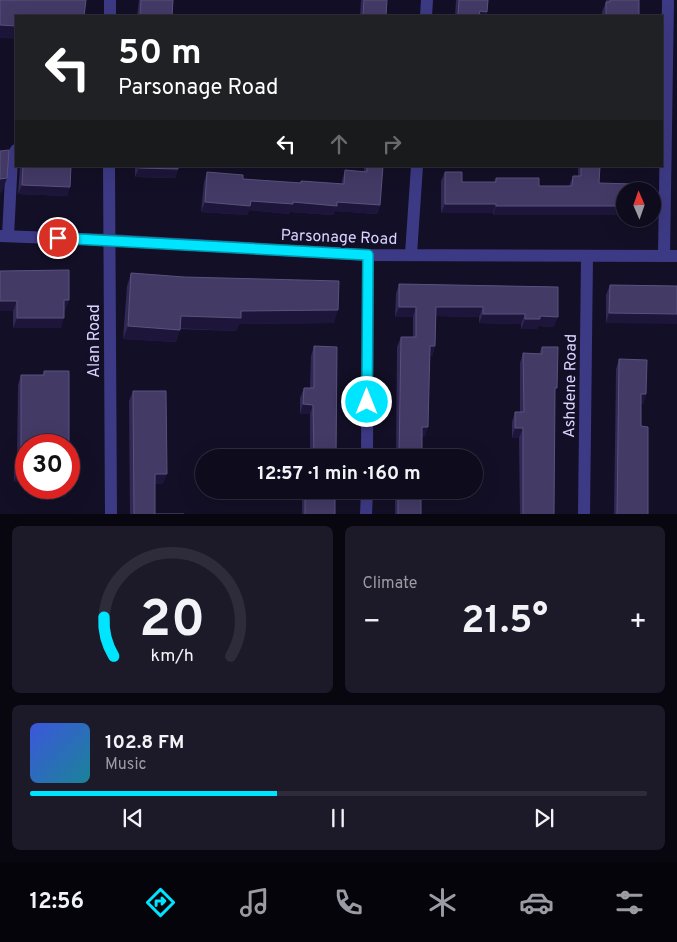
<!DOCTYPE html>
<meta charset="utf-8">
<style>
:root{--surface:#0e0b1c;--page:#1c1929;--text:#f1f3f6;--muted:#9b9ba3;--line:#2e2b3b;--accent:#00e5ff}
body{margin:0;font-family:Overpass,sans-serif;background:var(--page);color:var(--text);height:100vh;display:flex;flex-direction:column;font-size:19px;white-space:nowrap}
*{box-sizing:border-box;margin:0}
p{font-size:16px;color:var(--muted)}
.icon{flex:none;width:28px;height:28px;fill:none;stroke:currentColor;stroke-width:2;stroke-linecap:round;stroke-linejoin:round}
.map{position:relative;height:514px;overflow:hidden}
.sheet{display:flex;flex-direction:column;gap:12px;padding:12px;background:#08060f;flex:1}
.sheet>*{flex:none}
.top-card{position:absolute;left:15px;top:15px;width:648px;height:152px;border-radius:0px;box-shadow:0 5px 20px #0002,0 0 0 1px var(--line);background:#202124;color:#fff;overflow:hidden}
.needle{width:32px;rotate:358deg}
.tools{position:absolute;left:616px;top:182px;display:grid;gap:10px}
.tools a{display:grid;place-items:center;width:45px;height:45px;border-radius:50%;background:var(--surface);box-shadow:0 5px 20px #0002,0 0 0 1px var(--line);font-size:25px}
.speed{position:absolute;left:15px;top:434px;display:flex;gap:10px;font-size:25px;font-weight:700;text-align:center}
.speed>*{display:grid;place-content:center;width:65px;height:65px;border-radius:50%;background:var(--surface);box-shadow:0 5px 20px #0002,0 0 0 1px var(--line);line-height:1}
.speed .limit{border:8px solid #d22;background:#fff;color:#111}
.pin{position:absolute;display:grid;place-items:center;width:42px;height:42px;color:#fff;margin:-21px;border:2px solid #fff;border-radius:50%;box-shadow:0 1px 5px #0007}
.me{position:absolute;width:55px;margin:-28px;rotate:0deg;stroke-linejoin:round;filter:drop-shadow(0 0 4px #0008)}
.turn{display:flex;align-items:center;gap:18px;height:105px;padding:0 20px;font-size:22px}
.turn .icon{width:65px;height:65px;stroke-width:2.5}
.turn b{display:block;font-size:35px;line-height:42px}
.lanes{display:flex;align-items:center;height:48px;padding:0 20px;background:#0003;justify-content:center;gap:25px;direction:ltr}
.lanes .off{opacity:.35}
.big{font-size:38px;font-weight:700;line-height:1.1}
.sheet .card{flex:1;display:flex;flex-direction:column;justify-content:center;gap:8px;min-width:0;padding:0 18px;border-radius:8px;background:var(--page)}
.sheet .dial{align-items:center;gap:0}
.dial svg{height:130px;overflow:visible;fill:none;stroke:var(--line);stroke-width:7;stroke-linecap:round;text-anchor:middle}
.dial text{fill:var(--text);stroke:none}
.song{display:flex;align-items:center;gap:15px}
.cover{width:60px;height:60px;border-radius:8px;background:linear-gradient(135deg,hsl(230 70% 55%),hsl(190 70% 35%))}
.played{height:5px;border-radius:2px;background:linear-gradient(90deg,var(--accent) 40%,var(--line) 40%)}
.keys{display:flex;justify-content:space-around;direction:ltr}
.heat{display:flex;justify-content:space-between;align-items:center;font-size:28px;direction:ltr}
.sheet .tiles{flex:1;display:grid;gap:12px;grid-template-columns:1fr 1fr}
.card:last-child{grid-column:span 2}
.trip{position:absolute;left:195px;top:449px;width:288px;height:50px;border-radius:25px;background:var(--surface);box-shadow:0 5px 20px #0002,0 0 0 1px var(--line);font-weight:700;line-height:50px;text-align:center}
.tab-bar{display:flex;height:80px;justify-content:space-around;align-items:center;background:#06040b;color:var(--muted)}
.tab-bar .icon{width:35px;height:35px}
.tab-bar .selected{color:var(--accent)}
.tab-bar b{font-size:22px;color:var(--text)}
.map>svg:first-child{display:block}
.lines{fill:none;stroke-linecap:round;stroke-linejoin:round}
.minor{stroke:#3d3a85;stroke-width:12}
.wall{fill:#312854}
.shaded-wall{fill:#1d163a}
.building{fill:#433a66;stroke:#5a527e}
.route-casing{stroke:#0095a6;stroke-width:12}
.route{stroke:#00e5ff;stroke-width:9}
.labels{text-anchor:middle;stroke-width:5;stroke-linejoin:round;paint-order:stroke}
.street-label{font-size:16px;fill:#d9d4ff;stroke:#130f26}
</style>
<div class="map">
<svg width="677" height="515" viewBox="0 0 677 515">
<rect width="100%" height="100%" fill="#130f26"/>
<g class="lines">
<g class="minor">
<polyline points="110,16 110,0"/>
<polyline points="426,16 427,0"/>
<polyline points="109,166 111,515"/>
<polyline points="0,236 109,240 368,255 677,256"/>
<polyline points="8,236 12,158 16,150"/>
<polyline points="411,254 417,166"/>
<polyline points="664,256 668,0"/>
<polyline points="367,458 368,255"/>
<polyline points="366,515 367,490"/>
<polyline points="584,515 587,257"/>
</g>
</g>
<g class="wall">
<polygon points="139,0 173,0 172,16 137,16"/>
<polygon points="361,0 387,0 386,16 360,16"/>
<polygon points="456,0 488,0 487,12 485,16 455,16"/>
<polygon points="606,0 639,0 639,16 602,16 602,12 606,2"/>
<polygon points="20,166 71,166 70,187 67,196 18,194"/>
<polygon points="135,166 178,166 178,169 175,178 135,177"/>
<polygon points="364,166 383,166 380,205 377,214 335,211 333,215 290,212 289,214 249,210 247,215 201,212 204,182 207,172 243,179 300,183 301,181 342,184 342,180 345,170 364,172"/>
<polygon points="579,166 600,166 599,183 625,191 625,215 493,215 493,213 441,213 441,181 445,172 462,182 494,182 496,178 539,186 569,186 573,176 578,176 578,169"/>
<polygon points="0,271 69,300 65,310 64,310 61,328 13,328 13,311"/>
<polygon points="131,273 334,323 239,324 236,331 180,329 176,342 123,339 127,286"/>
<polygon points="399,284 558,287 554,327 538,326 537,329 521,329 521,324 479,323 479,317 436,316 435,346 432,356 430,356 425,437 422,437 422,458 396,458 397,347 401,337 413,337 413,317 395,317 396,294"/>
<polygon points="610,285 677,286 606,323 606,295"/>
<polygon points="314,346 336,458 310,458 310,414 300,414 300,398 304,388 310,388 311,356"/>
<polygon points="542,347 555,395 554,515 520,515 519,438 512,438 512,422 515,412 520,412 520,363 523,353 539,354"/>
<polygon points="619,359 646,394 643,404 641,404 641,426 648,515 614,515 616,369"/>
<polygon points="44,371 69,371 26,445 26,482 14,482 14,466 17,457 18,385 21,375 43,375"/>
<polygon points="133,391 163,484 155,484 155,514 184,515 130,515 129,401"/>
<polygon points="31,488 69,488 65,497 31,497"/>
<polygon points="298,490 335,490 335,515 302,515 302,497 298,497"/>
<rect x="395" y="490" width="26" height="25"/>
</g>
<g class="shaded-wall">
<polygon points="480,11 487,12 485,16 478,16"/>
<polygon points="0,25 16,26 16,39 0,38"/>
<polygon points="139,168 178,169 175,178 135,177"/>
<polygon points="7,178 2,192 0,193 0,179"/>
<polygon points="22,185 70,187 67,196 18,194"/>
<polygon points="251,201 293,202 337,202 380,205 377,214 335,211 333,215 290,212 289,214 249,210 247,215 201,212 205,202"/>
<polygon points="445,204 496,204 493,213 441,213"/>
<polygon points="496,206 625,206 625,215 493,215"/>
<polygon points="64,300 69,300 65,310 61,310"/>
<polygon points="0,301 17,301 13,311 0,311"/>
<polygon points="399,307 416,307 413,317 395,317"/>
<polygon points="436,307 483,307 479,317 432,316"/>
<polygon points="338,310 334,323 239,324 236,331 177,328 181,316 241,311"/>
<polygon points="609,313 677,314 677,324 606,323"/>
<polygon points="483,314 525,314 521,324 479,323"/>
<polygon points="540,316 558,317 554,327 538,326 537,329 521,329 525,319"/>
<polygon points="17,318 64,318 61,328 13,328"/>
<polygon points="128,326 180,330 176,342 123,339"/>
<polygon points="430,346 435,346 432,356 427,356"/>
<polygon points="641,394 646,394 643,404 637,404"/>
<polygon points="303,404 313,405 310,414 300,414"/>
<polygon points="422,427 428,427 425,437 419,437"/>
<polygon points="515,428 523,428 519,438 512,438"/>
<polygon points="17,472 26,472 26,482 14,482"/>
<polygon points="155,474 167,474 163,484 152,484"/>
<polygon points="34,488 69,488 65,497 31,497"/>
<polygon points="301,490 304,490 302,497 298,497"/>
</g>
<g class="building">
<polygon points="0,0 86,0 84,16 16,16 16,26 0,25"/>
<polygon points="141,0 173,0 172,16 140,16"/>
<polygon points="364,0 387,0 386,16 363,16"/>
<polygon points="459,0 488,0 487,12 480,11 479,16 458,16"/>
<polygon points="610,0 639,0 639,16 606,16 606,2 610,2"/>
<polygon points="9,150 7,178 0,179 0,151"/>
<polygon points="23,166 71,166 70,187 22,185"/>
<polygon points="139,166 178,166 178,169 139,168"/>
<polygon points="367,166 383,166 380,205 337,202 337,206 293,202 293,204 251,201 250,206 205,202 207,172 243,175 243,179 301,183 301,181 344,184 345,170 367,172"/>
<polygon points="581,166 600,166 599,183 633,184 633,191 625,191 625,206 496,206 496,204 445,204 445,172 462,172 462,182 496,182 496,178 539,178 539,186 572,186 573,176 581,176"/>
<polygon points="69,270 69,300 64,300 64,318 17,318 17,301 0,301 0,271"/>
<polygon points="131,273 184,277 339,281 338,310 241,311 241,318 181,316 180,330 128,326"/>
<polygon points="399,284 558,287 558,317 540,316 540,319 525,319 525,314 483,314 483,307 436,307 435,346 430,346 428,427 422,427 422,458 399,458 401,337 416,337 416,307 399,307"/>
<polygon points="610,285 677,286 677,314 609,313"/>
<polygon points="314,346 337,347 336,458 314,458 313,405 303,404 304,388 314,388"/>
<polygon points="542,347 558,347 557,388 555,388 554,515 523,515 523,428 515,428 515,412 524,412 523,353 542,354"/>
<polygon points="619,359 647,360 646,394 641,394 641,426 648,427 648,515 617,515"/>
<polygon points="44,371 69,371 69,445 26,445 26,472 17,472 17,456 21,456 21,375 44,375"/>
<polygon points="133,391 166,391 167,474 155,474 155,514 184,514 184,515 134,515"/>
<rect x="305" y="490" width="30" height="25"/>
<rect x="398" y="490" width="23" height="25"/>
</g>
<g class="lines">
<defs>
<polyline id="route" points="58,238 368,255 367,402"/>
</defs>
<use href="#route" class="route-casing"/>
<use href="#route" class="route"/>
</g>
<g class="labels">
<g class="street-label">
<text transform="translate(339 236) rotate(2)" y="6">Parsonage Road</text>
<text transform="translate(93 341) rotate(-90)" y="6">Alan Road</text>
<text transform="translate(569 386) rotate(-89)" y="6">Ashdene Road</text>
</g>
</g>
</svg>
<div class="tools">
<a><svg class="needle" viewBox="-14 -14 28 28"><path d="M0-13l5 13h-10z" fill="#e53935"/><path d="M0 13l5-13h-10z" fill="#9b9ba3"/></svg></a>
</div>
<div class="speed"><div class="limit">30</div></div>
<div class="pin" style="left:58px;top:238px;background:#d93025"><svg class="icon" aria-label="arrive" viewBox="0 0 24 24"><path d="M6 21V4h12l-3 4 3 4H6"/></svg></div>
<svg class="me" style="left:367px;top:402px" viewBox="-20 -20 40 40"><circle r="17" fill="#00e5ff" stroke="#fff" stroke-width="3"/><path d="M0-11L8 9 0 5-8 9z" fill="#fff"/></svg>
<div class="trip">12:57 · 1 min · 160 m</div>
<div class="top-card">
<div class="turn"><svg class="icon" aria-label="left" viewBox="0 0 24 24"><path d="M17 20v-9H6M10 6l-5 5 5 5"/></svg><div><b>50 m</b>Parsonage Road</div></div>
<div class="lanes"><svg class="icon" aria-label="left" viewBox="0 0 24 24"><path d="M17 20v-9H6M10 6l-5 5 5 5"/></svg><svg class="icon off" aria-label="ahead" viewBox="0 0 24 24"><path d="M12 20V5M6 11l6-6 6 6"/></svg><svg class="icon off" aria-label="right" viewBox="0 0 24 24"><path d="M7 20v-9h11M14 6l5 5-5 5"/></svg></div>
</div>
</div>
<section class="sheet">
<div class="tiles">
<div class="card dial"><svg viewBox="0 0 100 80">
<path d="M14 69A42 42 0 1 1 86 69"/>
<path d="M14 69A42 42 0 0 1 8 45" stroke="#00e5ff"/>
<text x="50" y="56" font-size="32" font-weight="700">20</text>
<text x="50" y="72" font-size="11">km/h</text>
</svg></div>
<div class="card"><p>Climate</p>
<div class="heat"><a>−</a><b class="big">21.5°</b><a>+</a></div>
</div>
<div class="card">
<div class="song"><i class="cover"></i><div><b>102.8 FM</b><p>Music</p></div></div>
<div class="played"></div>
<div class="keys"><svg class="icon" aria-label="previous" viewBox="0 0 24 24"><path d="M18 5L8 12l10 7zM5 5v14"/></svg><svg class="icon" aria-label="pause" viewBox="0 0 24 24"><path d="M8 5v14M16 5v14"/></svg><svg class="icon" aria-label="next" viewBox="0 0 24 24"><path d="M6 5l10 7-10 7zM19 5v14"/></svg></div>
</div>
</div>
</section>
<nav class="tab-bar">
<b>12:56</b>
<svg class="icon selected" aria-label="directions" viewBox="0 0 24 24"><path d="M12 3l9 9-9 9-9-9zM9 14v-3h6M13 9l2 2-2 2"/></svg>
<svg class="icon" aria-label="music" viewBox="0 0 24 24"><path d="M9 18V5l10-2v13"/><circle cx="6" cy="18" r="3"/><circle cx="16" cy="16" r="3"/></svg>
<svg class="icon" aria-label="phone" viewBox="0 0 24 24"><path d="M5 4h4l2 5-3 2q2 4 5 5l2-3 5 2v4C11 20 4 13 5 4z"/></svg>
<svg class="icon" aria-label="climate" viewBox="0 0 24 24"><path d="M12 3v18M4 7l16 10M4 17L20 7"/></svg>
<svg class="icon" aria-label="car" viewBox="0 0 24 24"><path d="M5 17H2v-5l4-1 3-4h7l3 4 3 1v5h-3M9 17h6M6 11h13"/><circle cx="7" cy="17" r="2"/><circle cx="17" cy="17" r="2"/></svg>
<svg class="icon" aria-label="filters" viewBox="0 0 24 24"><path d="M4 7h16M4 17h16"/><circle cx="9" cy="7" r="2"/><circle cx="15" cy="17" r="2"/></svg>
</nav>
